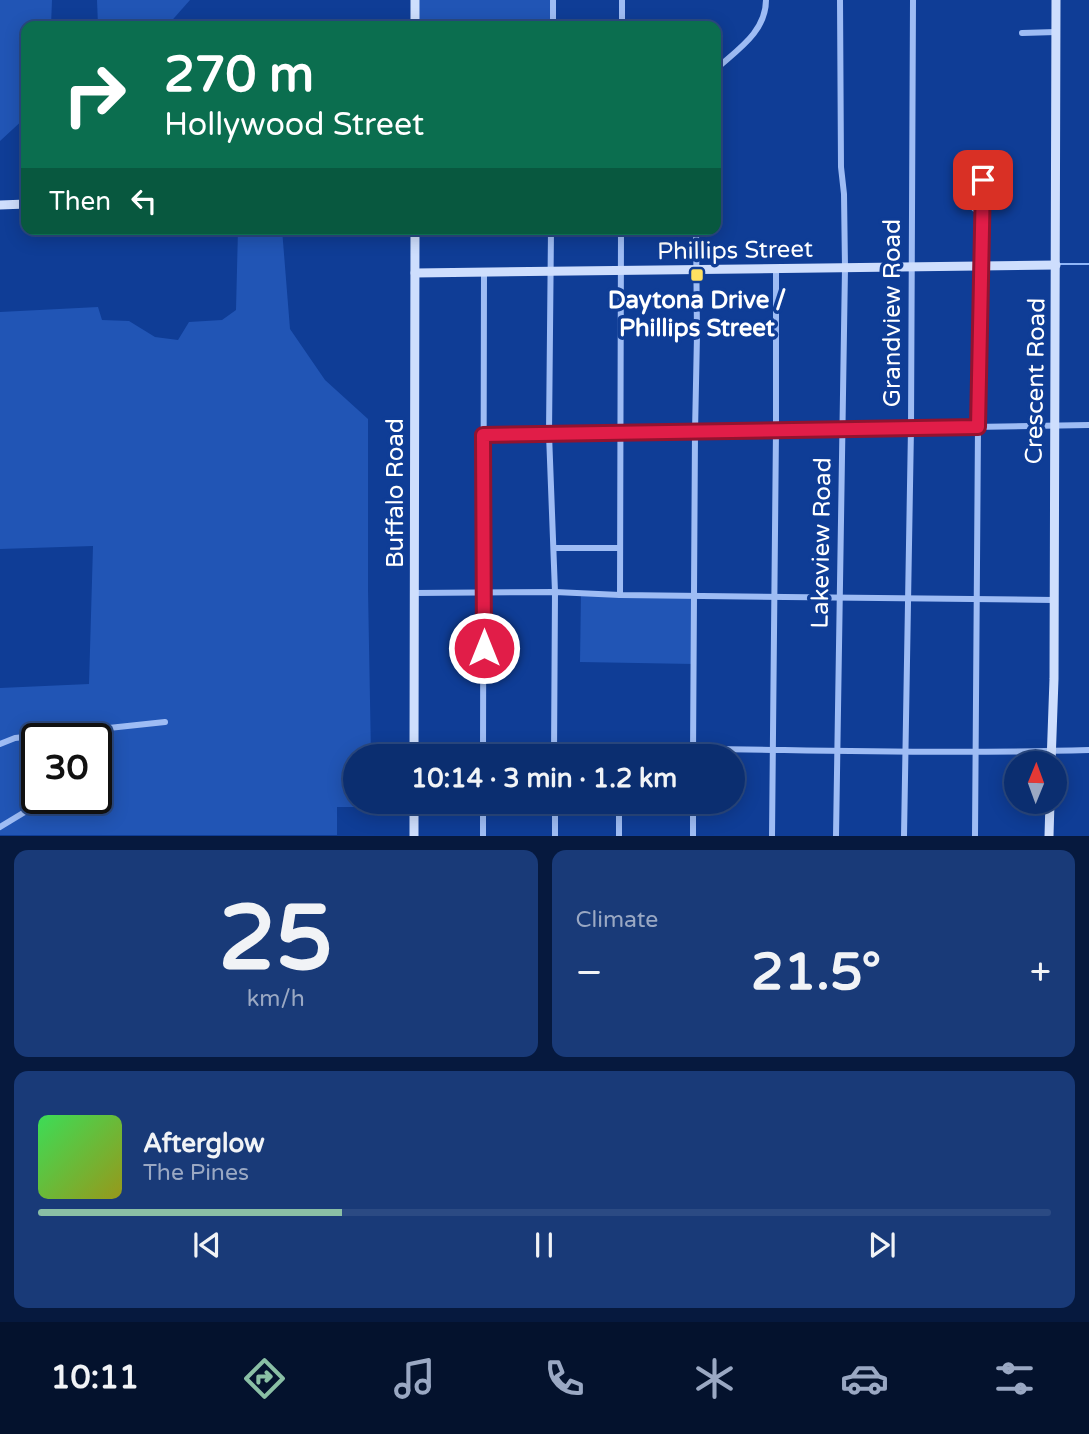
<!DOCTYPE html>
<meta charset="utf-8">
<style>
:root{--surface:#0b2e70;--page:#193a78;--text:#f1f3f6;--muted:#9aa8c3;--line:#2b4a83;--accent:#8abfa5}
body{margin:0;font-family:"Varela Round",sans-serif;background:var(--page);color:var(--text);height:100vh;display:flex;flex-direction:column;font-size:26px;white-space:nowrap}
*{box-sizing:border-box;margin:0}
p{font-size:23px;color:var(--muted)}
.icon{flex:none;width:38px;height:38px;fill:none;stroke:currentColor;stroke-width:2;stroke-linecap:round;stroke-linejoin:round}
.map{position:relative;height:836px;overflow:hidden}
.side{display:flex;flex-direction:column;gap:14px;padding:14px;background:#06193e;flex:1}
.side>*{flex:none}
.guide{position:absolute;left:21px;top:21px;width:700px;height:214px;border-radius:14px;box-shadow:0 4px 18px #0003,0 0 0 2px var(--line);background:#0b6e4f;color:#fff;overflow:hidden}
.needle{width:46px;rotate:1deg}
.fabs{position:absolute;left:1004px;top:751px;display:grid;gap:14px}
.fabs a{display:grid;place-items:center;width:63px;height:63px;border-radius:50%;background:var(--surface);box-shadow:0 4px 18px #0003,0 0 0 2px var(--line);font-size:35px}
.speed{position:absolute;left:21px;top:723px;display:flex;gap:14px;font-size:35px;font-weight:700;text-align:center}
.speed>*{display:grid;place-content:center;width:91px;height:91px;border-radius:50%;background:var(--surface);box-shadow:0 4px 18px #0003,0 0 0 2px var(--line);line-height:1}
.speed .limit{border:4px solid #111;border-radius:10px;background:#fff;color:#111}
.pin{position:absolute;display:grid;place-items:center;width:60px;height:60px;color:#fff;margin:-30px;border-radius:14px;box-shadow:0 4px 10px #0006}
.me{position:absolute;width:77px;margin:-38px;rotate:0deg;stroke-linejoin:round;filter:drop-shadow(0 0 5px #0008)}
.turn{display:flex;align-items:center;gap:24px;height:147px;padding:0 28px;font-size:32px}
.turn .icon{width:91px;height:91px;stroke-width:2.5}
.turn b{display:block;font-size:49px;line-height:60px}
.then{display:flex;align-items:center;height:66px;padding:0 28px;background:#0003;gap:14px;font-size:26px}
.big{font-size:52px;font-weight:700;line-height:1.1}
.side .card{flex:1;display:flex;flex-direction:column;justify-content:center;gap:10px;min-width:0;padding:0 24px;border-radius:14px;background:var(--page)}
.side .dial{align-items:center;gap:0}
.dial b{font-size:91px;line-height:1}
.song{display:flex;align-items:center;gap:21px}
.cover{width:84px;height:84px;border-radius:10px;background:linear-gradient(135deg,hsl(130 70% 55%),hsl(60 70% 35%))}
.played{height:7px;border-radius:4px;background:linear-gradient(90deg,var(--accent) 30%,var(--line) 30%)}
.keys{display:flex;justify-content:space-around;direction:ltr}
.heat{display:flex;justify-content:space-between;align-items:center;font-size:38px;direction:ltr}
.side .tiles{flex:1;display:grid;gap:14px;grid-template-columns:1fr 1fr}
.card:last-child{grid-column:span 2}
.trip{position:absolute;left:343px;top:744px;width:402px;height:70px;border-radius:35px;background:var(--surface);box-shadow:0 4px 18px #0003,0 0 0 2px var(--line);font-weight:700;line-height:70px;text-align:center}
.tab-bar{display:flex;height:112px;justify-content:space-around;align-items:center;background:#04122d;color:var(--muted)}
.tab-bar .icon{width:49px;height:49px}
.tab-bar .on{color:var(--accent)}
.tab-bar b{font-size:32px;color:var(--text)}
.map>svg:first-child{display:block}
.green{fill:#2155b5;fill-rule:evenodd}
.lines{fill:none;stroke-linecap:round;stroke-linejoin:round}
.stream{stroke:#8fb6f8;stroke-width:2}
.street{stroke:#9ebcf4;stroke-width:6}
.secondary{stroke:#cedefd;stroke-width:9}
.route-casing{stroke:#92132f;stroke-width:18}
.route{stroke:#e11d48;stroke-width:12}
.poi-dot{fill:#ffe161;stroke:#0f3d96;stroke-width:2.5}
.labels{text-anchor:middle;stroke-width:7;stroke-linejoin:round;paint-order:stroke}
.street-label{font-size:24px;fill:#fff;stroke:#0f3d96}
.poi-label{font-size:24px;font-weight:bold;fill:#fff;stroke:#0f3d96}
</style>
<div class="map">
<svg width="1089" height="836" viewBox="0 0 1089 836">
<rect width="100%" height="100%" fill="#0f3d96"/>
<g class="green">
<polygon points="0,0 52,0 51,26 26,26 26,117 0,141"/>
<polygon points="97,0 190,0 167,26 98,26"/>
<polygon points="414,0 553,0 552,26 414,26"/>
<path d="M238,229H282L290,329L325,380L368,419V590L371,756H355V802H372V807H337V835H0V688L89,684L93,546L0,549V312L98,307L102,320L129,321L155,337L178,340L189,322L222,320L236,310ZM37,738H96V798H37Z"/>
<polygon points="581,593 695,596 694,664 580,662"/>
</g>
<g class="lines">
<polyline class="stream" points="1060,264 1089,264"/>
<g class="street">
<polyline points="553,26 553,0"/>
<polyline points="622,26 622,0"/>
<polyline points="1022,33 1056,32"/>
<path d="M716,69C737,50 766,32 766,0"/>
<polyline points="551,229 549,434 555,592 554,756"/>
<polyline points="483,435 1089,425"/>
<polyline points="554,548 620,548"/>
<polyline points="414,593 555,592 620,595 1054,600"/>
<polyline points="620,595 621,229"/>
<polyline points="0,744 15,738 165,722"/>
<path d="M554,745C631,748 708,749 784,750C886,752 987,753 1089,750"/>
<polyline points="483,756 484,272"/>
<polyline points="693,756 695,432 697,335 696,229"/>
<polyline points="555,802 555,836"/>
<polyline points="0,827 33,807 95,798"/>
<polyline points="483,836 483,802"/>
<polyline points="619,836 619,802"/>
<polyline points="693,836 693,802"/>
<polyline points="772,836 776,430 776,269"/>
<polyline points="836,836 845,268 844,194 841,167 840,0"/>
<polyline points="904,836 911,428 913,0"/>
<path d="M975,836L978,427L983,180L975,181L968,186C967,199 969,208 982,213"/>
</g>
<g class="secondary">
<polyline points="415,0 415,26"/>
<polyline points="0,205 26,204"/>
<polyline points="415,273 1056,265"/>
<polyline points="414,756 415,229"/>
<polyline points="1051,763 1054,679 1056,0"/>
<polyline points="414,836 414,802"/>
<polyline points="1049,836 1050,802"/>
</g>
</g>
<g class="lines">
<defs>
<polyline id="route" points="484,648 483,435 978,427 983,180"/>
</defs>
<use href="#route" class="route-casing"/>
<use href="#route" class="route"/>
</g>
<rect class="poi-dot" x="690" y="268" width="14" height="14" rx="3.5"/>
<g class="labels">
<g class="street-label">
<text transform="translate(735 250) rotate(-1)" y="8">Phillips Street</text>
<text transform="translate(892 313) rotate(-90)" y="8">Grandview Road</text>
<text transform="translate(1035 381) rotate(-89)" y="8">Crescent Road</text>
<text transform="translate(395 493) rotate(-90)" y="8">Buffalo Road</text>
<text transform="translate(821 543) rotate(-89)" y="8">Lakeview Road</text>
</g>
<g class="poi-label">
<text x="697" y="308">Daytona Drive /<tspan x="697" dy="28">Phillips Street</tspan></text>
</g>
</g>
</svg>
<div class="fabs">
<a><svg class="needle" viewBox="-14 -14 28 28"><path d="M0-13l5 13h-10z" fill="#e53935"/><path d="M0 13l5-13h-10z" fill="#9aa8c3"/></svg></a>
</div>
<div class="speed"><div class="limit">30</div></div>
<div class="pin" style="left:983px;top:180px;background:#d93025"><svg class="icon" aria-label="arrive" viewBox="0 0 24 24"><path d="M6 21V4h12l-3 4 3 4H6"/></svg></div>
<svg class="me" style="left:484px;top:648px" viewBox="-20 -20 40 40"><circle r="17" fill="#e11d48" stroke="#fff" stroke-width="3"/><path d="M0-11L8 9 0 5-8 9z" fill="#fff"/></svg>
<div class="trip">10:14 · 3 min · 1.2 km</div>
<div class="guide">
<div class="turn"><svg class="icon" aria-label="right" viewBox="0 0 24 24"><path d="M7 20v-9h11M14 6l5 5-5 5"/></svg><div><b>270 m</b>Hollywood Street</div></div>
<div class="then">Then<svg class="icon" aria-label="left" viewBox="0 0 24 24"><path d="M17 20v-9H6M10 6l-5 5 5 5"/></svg></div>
</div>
</div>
<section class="side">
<div class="tiles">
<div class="card dial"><b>25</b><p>km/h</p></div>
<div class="card"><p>Climate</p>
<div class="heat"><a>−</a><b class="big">21.5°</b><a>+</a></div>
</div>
<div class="card">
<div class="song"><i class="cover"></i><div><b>Afterglow</b><p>The Pines</p></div></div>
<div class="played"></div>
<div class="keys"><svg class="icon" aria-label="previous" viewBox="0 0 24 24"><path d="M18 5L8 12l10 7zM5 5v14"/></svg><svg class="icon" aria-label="pause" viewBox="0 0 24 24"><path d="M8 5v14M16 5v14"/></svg><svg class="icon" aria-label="next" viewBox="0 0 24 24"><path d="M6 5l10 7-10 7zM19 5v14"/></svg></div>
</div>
</div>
</section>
<nav class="tab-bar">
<b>10:11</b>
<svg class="icon on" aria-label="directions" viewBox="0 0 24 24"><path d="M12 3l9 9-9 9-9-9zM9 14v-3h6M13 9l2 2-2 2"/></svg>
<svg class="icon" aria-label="music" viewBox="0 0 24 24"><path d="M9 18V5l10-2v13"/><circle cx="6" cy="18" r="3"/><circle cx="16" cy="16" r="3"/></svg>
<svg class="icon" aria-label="phone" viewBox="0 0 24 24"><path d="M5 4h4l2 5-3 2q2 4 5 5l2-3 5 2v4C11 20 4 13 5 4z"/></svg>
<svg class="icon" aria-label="climate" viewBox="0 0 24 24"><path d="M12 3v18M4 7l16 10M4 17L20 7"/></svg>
<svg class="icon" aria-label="car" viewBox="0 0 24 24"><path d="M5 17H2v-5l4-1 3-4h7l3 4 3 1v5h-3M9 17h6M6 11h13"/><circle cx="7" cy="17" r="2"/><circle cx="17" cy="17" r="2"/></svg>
<svg class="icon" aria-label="filters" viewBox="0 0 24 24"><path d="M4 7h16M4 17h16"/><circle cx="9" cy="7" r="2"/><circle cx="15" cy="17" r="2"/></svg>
</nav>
